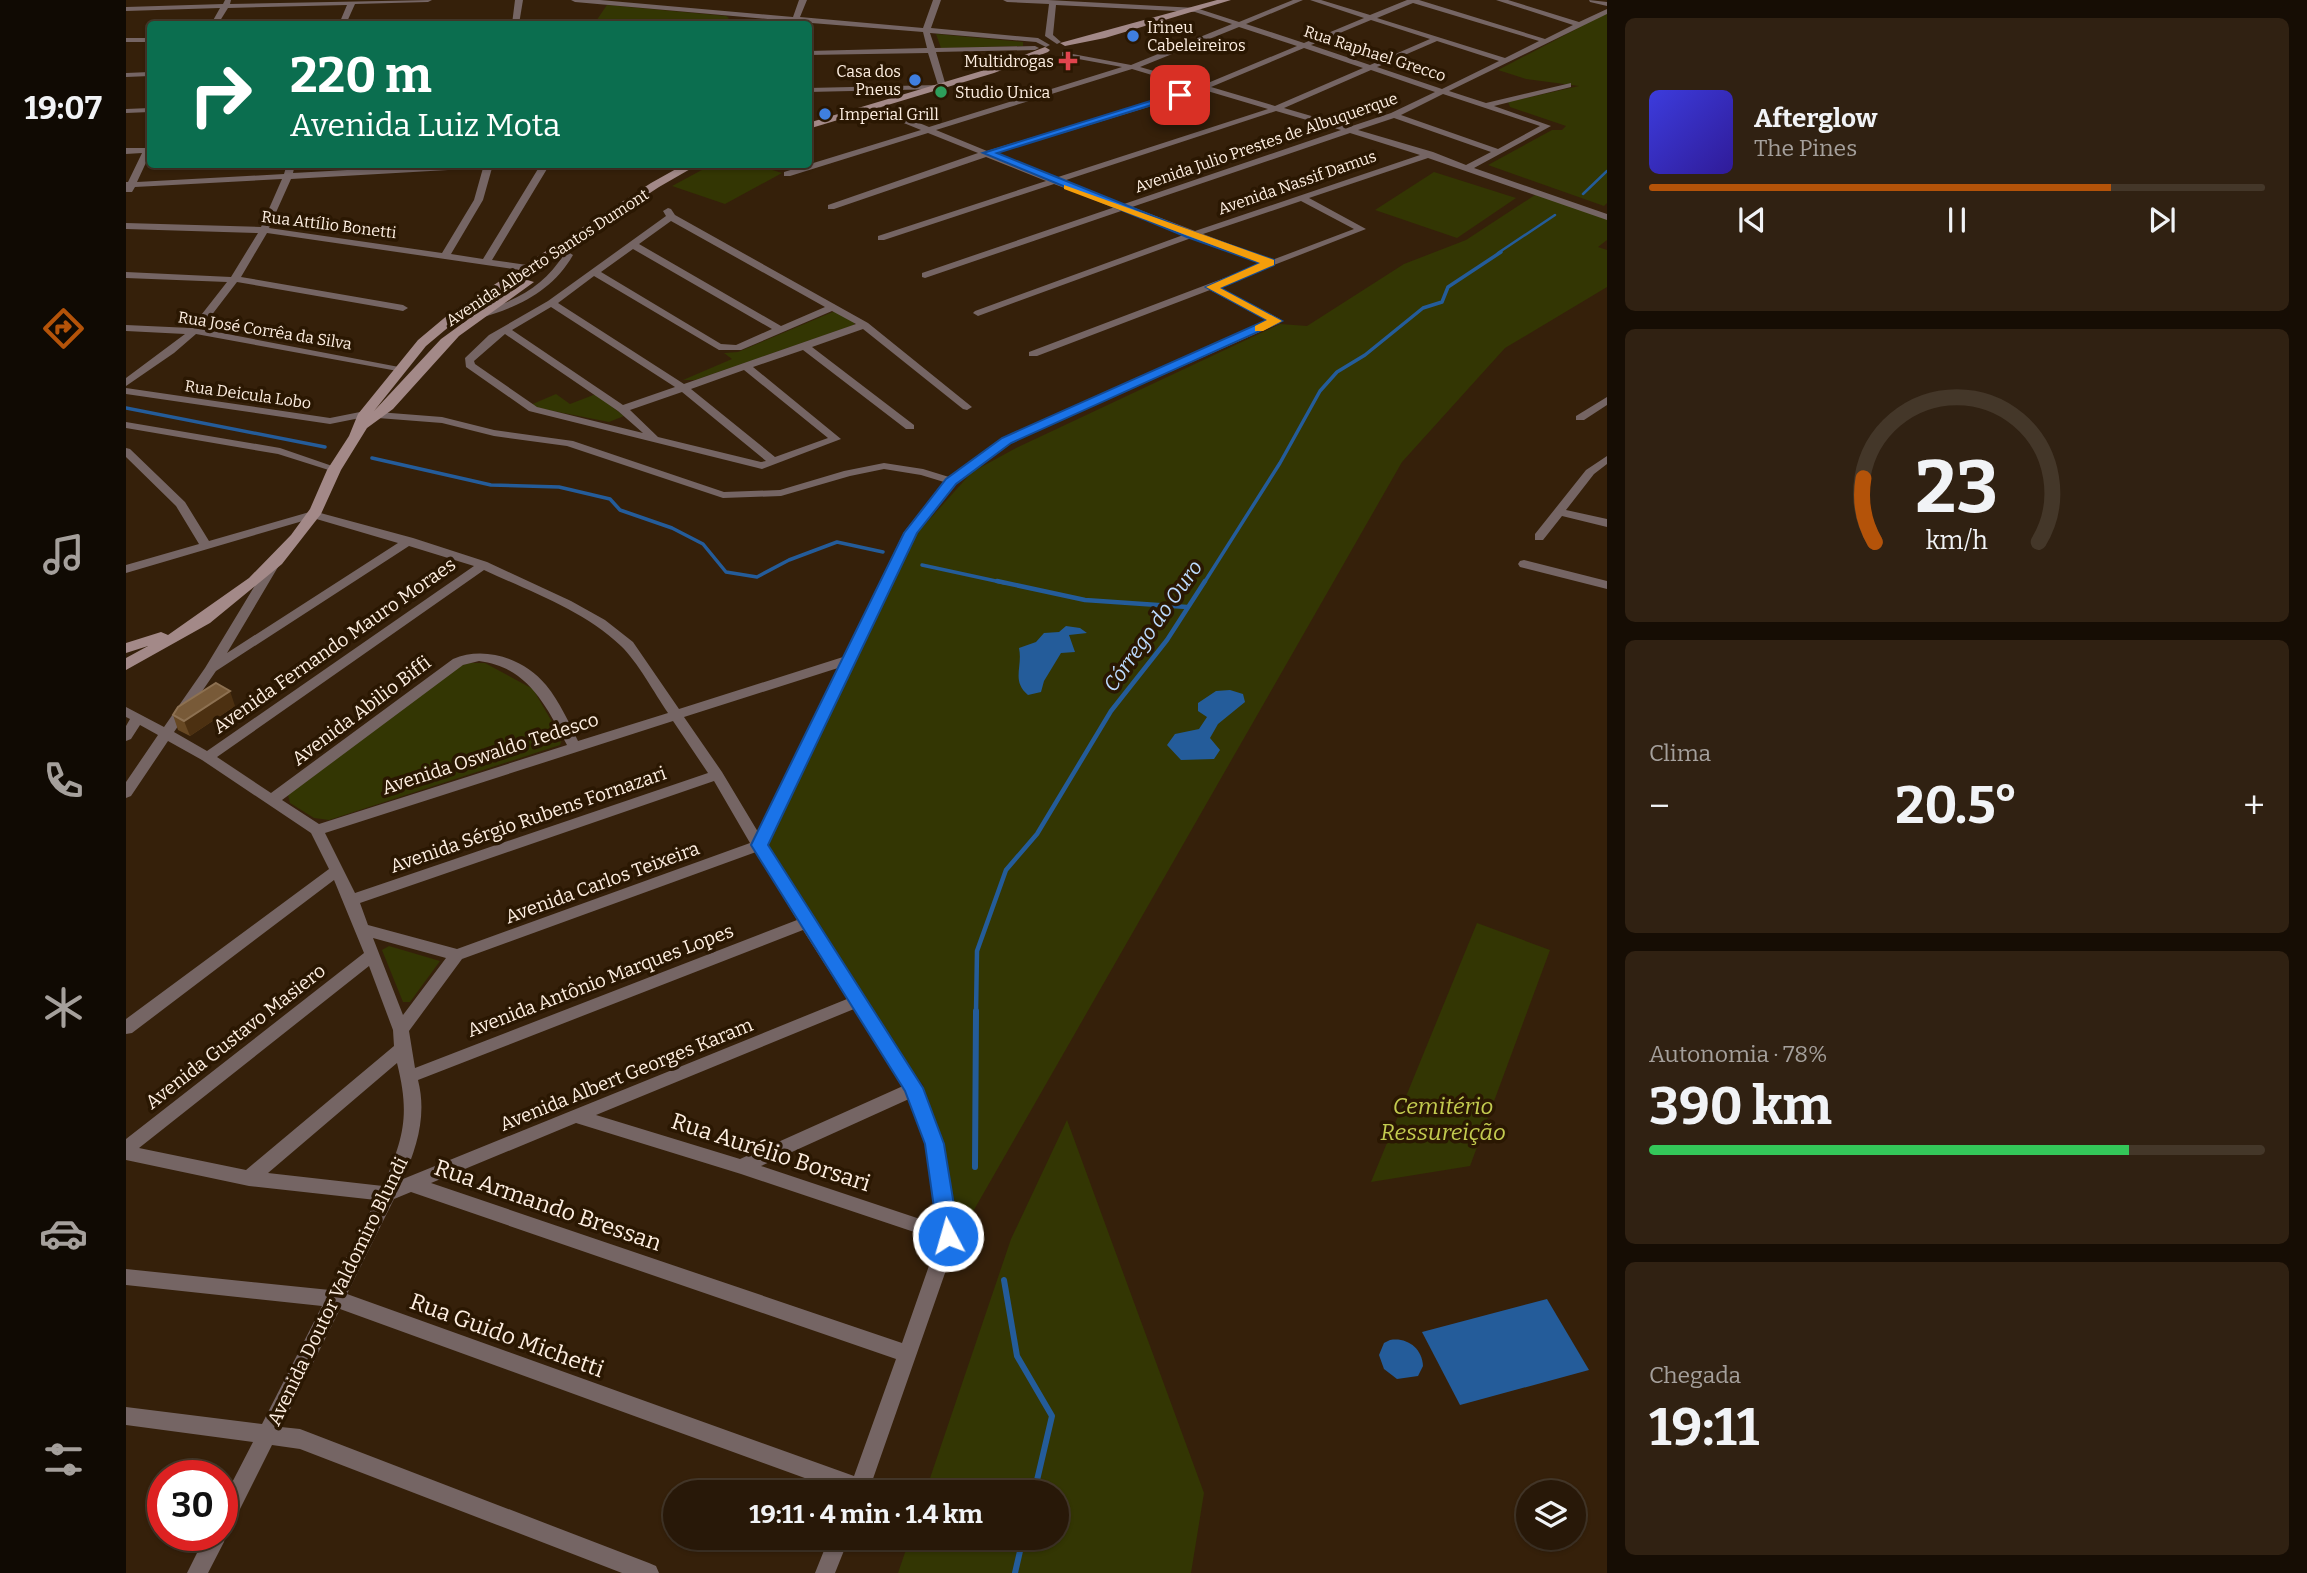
<!DOCTYPE html>
<html lang="pt">
<meta charset="utf-8">
<style>
:root{--surface:#281808;--page:#302112;--text:#f1f3f6;--muted:#a5a09c;--line:#443729;--accent:#b45309}
body{margin:0;font-family:Bitter,serif;background:var(--page);color:var(--text);height:100vh;display:flex;flex-direction:column;font-size:26px;white-space:nowrap}
*{box-sizing:border-box;margin:0}
p{font-size:23px;color:var(--muted)}
.icon{flex:none;width:38px;height:38px;fill:none;stroke:currentColor;stroke-width:2;stroke-linecap:round;stroke-linejoin:round}
.map{position:relative;flex:1;overflow:hidden}
.sheet{display:flex;flex-direction:column;gap:18px;padding:18px;background:#160d04;width:700px}
.sheet>*{flex:none}
.hud{position:absolute;left:21px;top:21px;width:665px;height:147px;border-radius:7px;box-shadow:0 2px 5px #0004,0 0 0 2px var(--line);background:#0b6e4f;color:#fff;overflow:hidden}
.tools{position:absolute;left:1390px;top:1480px;display:grid;gap:14px}
.tools a{display:grid;place-items:center;width:70px;height:70px;border-radius:50%;background:var(--surface);box-shadow:0 2px 5px #0004,0 0 0 2px var(--line);font-size:35px}
.speed{position:absolute;left:21px;top:1460px;display:flex;gap:14px;font-size:35px;font-weight:700;text-align:center}
.speed>*{display:grid;place-content:center;width:91px;height:91px;border-radius:50%;background:var(--surface);box-shadow:0 2px 5px #0004,0 0 0 2px var(--line);line-height:1}
.speed .limit{border:10px solid #d22;background:#fff;color:#111}
.pin{position:absolute;display:grid;place-items:center;width:60px;height:60px;color:#fff;margin:-30px;border-radius:14px;box-shadow:0 4px 10px #0006}
.me{position:absolute;width:77px;margin:-38px;rotate:354deg;stroke-linejoin:round;filter:drop-shadow(0 0 5px #0008)}
.turn{display:flex;align-items:center;gap:24px;height:147px;padding:0 28px;font-size:32px}
.turn .icon{width:91px;height:91px;stroke-width:2.5}
.turn b{display:block;font-size:49px;line-height:60px}
.big{font-size:52px;font-weight:700;line-height:1.1}
.sheet .tile{flex:1;display:flex;flex-direction:column;justify-content:center;gap:10px;min-width:0;padding:0 24px;border-radius:10px;background:var(--page)}
.sheet .dial{align-items:center;gap:0}
.dial svg{height:182px;overflow:visible;fill:none;stroke:var(--line);stroke-width:7;stroke-linecap:round;text-anchor:middle}
.dial text{fill:var(--text);stroke:none}
.song{display:flex;align-items:center;gap:21px}
.cover{width:84px;height:84px;border-radius:10px;background:linear-gradient(135deg,hsl(240 70% 55%),hsl(250 70% 35%))}
.played{height:7px;border-radius:4px;background:linear-gradient(90deg,var(--accent) 75%,var(--line) 75%)}
.keys{display:flex;justify-content:space-around;direction:ltr}
.heat{display:flex;justify-content:space-between;align-items:center;font-size:38px;direction:ltr}
.charge{height:10px;border-radius:5px;background:linear-gradient(90deg,#34c759 78%,var(--line) 0)}
.trip{position:absolute;left:537px;top:1480px;width:406px;height:70px;border-radius:35px;background:var(--surface);box-shadow:0 2px 5px #0004,0 0 0 2px var(--line);font-weight:700;line-height:70px;text-align:center}
main{display:flex;flex:1;min-height:0}
.tab-bar{display:flex;flex-direction:column;width:126px;justify-content:space-around;align-items:center;background:#100a03;color:var(--muted)}
.tab-bar .icon{width:49px;height:49px}
.tab-bar .active{color:var(--accent)}
.tab-bar b{font-size:32px;color:var(--text)}
.map>svg:first-child{display:block}
.green{fill:#333603}
.water{fill:#245c9a}
.lines{fill:none;stroke-linecap:round;stroke-linejoin:round}
.stream-far3{stroke:#245c9a;stroke-width:2.5}
.stream-far2{stroke:#245c9a;stroke-width:3.5}
.stream-far1{stroke:#245c9a;stroke-width:4.5}
.stream{stroke:#245c9a;stroke-width:6}
.street{fill:#756564;fill-rule:evenodd}
.secondary{fill:#a38988;fill-rule:evenodd}
.wall{fill:#674823}
.shaded-wall{fill:#4c3011}
.building{fill:#785a38;stroke:#8d7152;stroke-width:2}
.route{fill:#1a73e8;stroke:#114b97;stroke-width:2}
.slow{fill:#f59e0b}
.shop-dot{fill:#3f7fe0;stroke:#2a1702;stroke-width:2.5}
.health-dot{fill:#e0444e;stroke:#2a1702;stroke-width:2.5}
.leisure-dot{fill:#2e9e5b;stroke:#2a1702;stroke-width:2.5}
.labels{text-anchor:middle;stroke-width:7;stroke-linejoin:round;paint-order:stroke}
.far-poi-label{font-size:16px;fill:#feefe2;stroke:#2a1702;text-anchor:start}
.far-street-label{font-size:16px;fill:#feefe2;stroke:#2a1702}
.street-label{font-size:19px;fill:#feefe2;stroke:#2a1702}
.water-label{font-size:21px;font-style:italic;fill:#bddafe;stroke:#2a1702}
.near-park-label{font-size:23px;font-style:italic;fill:#c3cb4f;stroke:#2a1702}
.near-street-label{font-size:23px;fill:#feefe2;stroke:#2a1702}
</style>
<main>
<nav class="tab-bar">
<b>19:07</b>
<svg class="icon active" aria-label="directions" viewBox="0 0 24 24"><path d="M12 3l9 9-9 9-9-9zM9 14v-3h6M13 9l2 2-2 2"/></svg>
<svg class="icon" aria-label="music" viewBox="0 0 24 24"><path d="M9 18V5l10-2v13"/><circle cx="6" cy="18" r="3"/><circle cx="16" cy="16" r="3"/></svg>
<svg class="icon" aria-label="phone" viewBox="0 0 24 24"><path d="M5 4h4l2 5-3 2q2 4 5 5l2-3 5 2v4C11 20 4 13 5 4z"/></svg>
<svg class="icon" aria-label="climate" viewBox="0 0 24 24"><path d="M12 3v18M4 7l16 10M4 17L20 7"/></svg>
<svg class="icon" aria-label="car" viewBox="0 0 24 24"><path d="M5 17H2v-5l4-1 3-4h7l3 4 3 1v5h-3M9 17h6M6 11h13"/><circle cx="7" cy="17" r="2"/><circle cx="17" cy="17" r="2"/></svg>
<svg class="icon" aria-label="filters" viewBox="0 0 24 24"><path d="M4 7h16M4 17h16"/><circle cx="9" cy="7" r="2"/><circle cx="15" cy="17" r="2"/></svg>
</nav>
<div class="map">
<svg width="1481" height="1573" viewBox="0 0 1481 1573">
<rect width="100%" height="100%" fill="#35200a"/>
<g class="green">
<polygon points="481,5 600,16 603,18 599,21 468,24"/>
<polygon points="1481,13 1481,203 1478,206 1362,165 1426,130 1436,130 1440,126 1384,107 1382,102 1453,86 1400,79 1372,70"/>
<polygon points="810,34 897,42 897,46 815,48"/>
<polygon points="587,164 630,165 656,173 599,204 546,186"/>
<polygon points="1308,172 1390,198 1331,238 1249,210"/>
<polygon points="1412,193 1481,219 1481,240 1472,247 1481,250 1481,287 1379,348 1276,462 821,1257 828,1215 797,1085 732,1000 635,845 731,660 791,533 846,472 890,448 1154,324 1181,326 1278,264 1340,240"/>
<polygon points="709,311 728,322 728,325 569,380 557,380 606,359 598,353 612,352"/>
<polygon points="430,394 444,404 470,394 498,416 483,422 402,406"/>
<polygon points="344,663 359,663 407,689 436,739 434,745 203,820 188,818 164,803 162,795 334,666"/>
<polygon points="1351,923 1424,950 1344,1166 1245,1182"/>
<polygon points="263,946 314,961 284,1002 277,1002 256,950"/>
<polygon points="941,1120 1078,1493 1065,1573 772,1573 784,1538 931,1538 931,1493 799,1493 885,1239"/>
</g>
<g class="water">
<path d="M940,626L954,628L961,633L943,635L949,652L935,653L918,681L915,692L902,695C885,681 897,667 893,648L910,642L918,633L933,632Z"/>
<polygon points="1104,690 1117,694 1119,702 1092,724 1084,738 1094,750 1088,759 1055,760 1041,745 1049,734 1073,729 1081,717 1072,711 1072,703 1090,691"/>
<polygon points="1421,1299 1463,1370 1334,1405 1296,1332"/>
<path d="M1264,1340C1281,1337 1296,1348 1297,1366L1292,1376L1271,1379L1258,1369L1253,1355L1258,1343Z"/>
</g>
<g class="lines">
<g class="stream-far3">
<polyline points="1457,194 1481,171"/>
<polyline points="1372,253 1429,215"/>
</g>
<g class="stream-far2">
<polyline points="0,408 199,447"/>
<polyline points="246,458 365,485 433,487 484,499 494,510 546,528 577,544 600,572 631,577 663,560 711,542 757,552"/>
<polyline points="796,565 879,583"/>
<polyline points="1078,583 1154,463 1194,391 1211,372 1239,355 1297,308 1316,302 1322,287 1375,252"/>
</g>
<g class="stream-far1">
<polyline points="871,581 959,600 1061,607"/>
<polyline points="850,1013 851,951 880,870 911,834 985,711 1041,640 1079,581"/>
</g>
<g class="stream">
<polyline points="849,1167 850,1011"/>
<polyline points="878,1280 891,1356 926,1416 908,1493"/>
<polyline points="889,1573 897,1538"/>
</g>
<g class="street">
<polygon points="99,0 105,0 104,4 306,0 302,2 229,4 220,24 213,24 221,5 102,8 92,24 85,24 94,8 0,11 0,7 97,4"/>
<polygon points="389,0 397,0 393,24 386,24"/>
<polygon points="445,0 474,0 667,17 673,0 681,0 674,17 797,28 807,0 815,0 805,28 912,38 924,45 920,47 910,42 804,33 809,48 909,46 913,48 909,50 810,52 820,86 814,89 682,92 682,88 812,85 802,53 682,55 682,51 801,48 797,32 673,22 671,24 665,24 665,21 449,2"/>
<path d="M877,0H922L1070,8L1113,22L1167,0H1177L1120,24L1178,43L1238,18L1184,0H1195L1244,15L1281,0H1293L1419,39L1447,25L1370,0H1382L1453,22L1481,9V14L1323,91L1360,103L1445,83V87L1368,106L1425,126L1348,168L1481,214V220L1302,158L1183,198L1240,229L1092,287L1154,319V323L884,443L829,483L789,533L730,657L731,659L727,663L640,845L685,919L794,1084L818,1144L832,1236L742,1493H720L214,1309L155,1427L174,1429L523,1563L530,1566L533,1573H496L174,1449L146,1445L103,1531L100,1532L98,1542L82,1573H61L80,1535H96V1502L127,1442L0,1425V1407L136,1424L196,1306L0,1285V1269L204,1290L250,1200L123,1186L0,1160V1139L238,953L208,880L6,1033L0,1034V1019L203,869L185,833L76,760L42,741L5,796L0,798V782L32,735L14,725L5,739L0,741V726L4,719L0,717V707L38,727L79,668L145,559L149,558L155,562L101,653L272,543L187,518L0,573V565L73,544L50,506L0,457V448L4,449L59,502L83,541L187,511L287,538L361,562L445,601L479,620L507,642L553,709L717,657L778,532L818,482L795,475L758,469L724,476L655,496L597,498L441,446L368,436L316,423L239,417L204,424L0,394V388L204,418L239,411L316,417L368,430L447,441L598,492L654,490L718,471L758,463L797,469L823,477L876,439L1142,321L1084,290L911,356H903V352L1138,263L1068,237L852,316L847,313L849,311L1060,234L998,210L799,278L796,277V273L989,207L928,184L758,240H752V236L920,181L860,157L708,209H702V205L852,153L802,133L664,176H658V172L795,130L743,109V105H749L803,127L996,67L936,56V52L1005,65L1106,24L1069,12L930,5L927,35L935,42L931,44L919,36L923,4L881,2ZM1287,3L1413,41L1379,58L1251,18ZM1245,20L1304,39L1244,65L1185,45ZM1113,27L1171,46L1077,85L1014,67ZM1311,41L1373,61L1316,89L1251,67ZM1178,48L1237,68L1149,106L1085,87ZM1006,69L1069,88L861,151L810,130ZM1245,70L1309,92L1265,113L1223,127L1158,108ZM1078,90L1142,109L929,178L868,154ZM1317,94L1414,126L1372,149L1275,115ZM1150,111L1215,130L998,204L937,181ZM1268,118L1365,152L1340,165L1307,152L1232,130ZM1224,133L1294,155L1069,231L1006,207ZM1175,201L1228,229L1146,260L1077,234ZM283,546L348,566L81,751L48,732L90,671ZM358,570C405,592 457,610 495,646C511,661 529,694 542,713L452,741C443,723 434,702 420,685C398,659 359,645 327,659L145,793L91,757ZM353,661C402,667 420,706 441,745L193,824L156,800L337,665ZM712,668L632,832L596,772L558,717ZM547,721L582,773L229,893L199,833ZM588,781L624,843L331,949L242,925L234,903ZM630,852L671,920L289,1068L283,1031L336,959ZM677,930L721,999L277,1179C291,1147 301,1115 292,1080ZM247,938L320,958L277,1015ZM243,966L267,1030L268,1046L120,1170L13,1148ZM728,1009L777,1086L614,1159L470,1115ZM271,1063C284,1115 278,1137 257,1186L142,1173ZM783,1099L800,1144L812,1225L635,1166ZM450,1123L615,1174L812,1240L776,1343L305,1183ZM285,1192L770,1359L728,1476L221,1294L268,1199Z"/>
<polygon points="1463,0 1481,2 1481,6 1464,2"/>
<polygon points="605,20 608,20 608,24 539,24 543,22"/>
<rect x="0" y="38" width="24" height="4"/>
<polygon points="24,72 24,76 0,77 0,73"/>
<polygon points="24,108 24,112 0,113 0,109"/>
<polygon points="682,110 686,112 689,127 682,126"/>
<path d="M24,143V154L11,182L158,174L161,164H169L167,173L329,164H390L366,168L357,200L325,254L357,259L415,164H424L366,260L401,265L406,268L401,271L141,233L115,277L277,305L282,308L277,311L111,282L75,329L273,367L277,368V372L70,334L48,353L0,386V378L59,334L0,331V325L65,328L101,282L0,278V272L105,277L132,233L0,229V223L135,227L156,179L9,187L6,192H0V182H2L16,153L0,154V148H19ZM357,168L348,200L316,253L143,228L165,179Z"/>
<path d="M542,208L545,209L549,215L742,323L846,407L841,410L837,409L737,329L686,347L788,425V429H780L677,350L627,367L715,439L636,469L403,411L340,367L339,358L363,335L422,301L540,216L537,211ZM545,221L699,307L655,326L513,244ZM507,249L646,329L610,345L595,344L475,272ZM468,276L593,350H615L706,311L730,324L558,384L432,303ZM425,307L549,387L497,405L386,330ZM379,334L492,411L517,433L411,407L349,364L348,361ZM618,370L702,438L649,457L565,389ZM556,392L640,461L635,462L532,437L504,410Z"/>
<path d="M442,252L447,255C426,292 390,308 351,319L346,316C354,310 366,308 376,304C404,293 423,278 439,253Z"/>
<polygon points="1481,397 1481,405 1458,420 1450,420 1450,416"/>
<polygon points="0,422 154,448 215,469 209,472 152,454 0,428"/>
<polygon points="1481,456 1481,464 1468,474 1440,510 1481,519 1481,527 1436,516 1417,540 1409,540 1409,534 1460,470"/>
<polygon points="1398,560 1481,581 1481,589 1394,567 1392,564 1394,561"/>
<polygon points="703,1538 723,1538 709,1573 689,1573"/>
</g>
<g class="secondary">
<polygon points="1091,0 1105,0 979,38 939,46 934,43"/>
<polygon points="919,47 924,50 922,52 868,73 682,129 682,123 862,69"/>
<polygon points="559,164 573,164 533,187 331,320 300,346 248,411 315,339 398,279 408,282 333,336 267,409 241,428 215,470 195,514 156,564 84,623 0,670 0,658 22,646 0,653 0,643 35,632 42,635 123,578 165,535 184,509 201,470 223,436 232,414 292,340 323,314 525,183"/>
</g>
</g>
<polygon class="wall" points="109,706 64,736 52,730 47,715"/>
<polygon class="shaded-wall" points="104,691 109,706 64,736 58,721"/>
<polygon class="building" points="90,683 104,691 58,721 47,715 52,707"/>
<polygon class="route" points="1050,93 1058,95 871,153 1069,233 1148,260 1148,265 1094,288 1156,321 885,443 830,484 791,533 642,845 797,1088 818,1144 833,1236 830,1243 822,1245 815,1243 812,1236 799,1144 779,1091 625,845 778,533 820,479 876,438 1141,320 1080,287 1134,263 1061,237 857,153"/>
<polygon class="slow" points="938,185 1148,260 1148,265 1094,288 1156,321 1137,331 1129,331 1129,326 1141,320 1080,287 1134,263 938,189"/>
<g class="shop-dot">
<circle cx="1007" cy="36" r="7"/>
<circle cx="789" cy="80" r="7"/>
<circle cx="699" cy="114" r="7"/>
</g>
<path class="health-dot" d="M938.5 50.5h7v7h7v7h-7v7h-7v-7h-7v-7h7z"/>
<circle class="leisure-dot" cx="815" cy="92" r="7"/>
<g class="labels">
<g class="far-poi-label">
<text x="1021" y="33">Irineu<tspan x="1021" dy="18">Cabeleireiros</tspan></text>
<text x="928" y="67" text-anchor="end">Multidrogas</text>
<text x="775" y="77" text-anchor="end">Casa dos<tspan x="775" dy="18">Pneus</tspan></text>
<text x="829" y="98">Studio Unica</text>
<text x="713" y="120">Imperial Grill</text>
</g>
<g class="far-street-label">
<text transform="translate(1249 53) rotate(18)" y="6">Rua Raphael Grecco</text>
<text transform="translate(1140 142) rotate(-19)" y="6">Avenida Julio Prestes de Albuquerque</text>
<text transform="translate(1171 182) rotate(-19)" y="6">Avenida Nassif Damus</text>
<text transform="translate(203 224) rotate(7)" y="6">Rua Attílio Bonetti</text>
<text transform="translate(421 257) rotate(-33)" y="6">Avenida Alberto Santos Dumont</text>
<text transform="translate(139 330) rotate(9)" y="6">Rua José Corrêa da Silva</text>
<text transform="translate(122 394) rotate(8)" y="6">Rua Deicula Lobo</text>
</g>
<g class="street-label">
<text transform="translate(208 645) rotate(-35)" y="7">Avenida Fernando Mauro Moraes</text>
<text transform="translate(235 710) rotate(-37)" y="7">Avenida Abilio Biffi</text>
<text transform="translate(364 753) rotate(-18)" y="7">Avenida Oswaldo Tedesco</text>
<text transform="translate(402 819) rotate(-19)" y="7">Avenida Sérgio Rubens Fornazari</text>
<text transform="translate(476 882) rotate(-20)" y="7">Avenida Carlos Teixeira</text>
<text transform="translate(474 980) rotate(-21)" y="7">Avenida Antônio Marques Lopes</text>
<text transform="translate(109 1036) rotate(-38)" y="7">Avenida Gustavo Masiero</text>
<text transform="translate(500 1074) rotate(-22)" y="7">Avenida Albert Georges Karam</text>
<text transform="translate(211 1291) rotate(-64)" y="7">Avenida Doutor Valdomiro Blundi</text>
</g>
<g class="water-label">
<text transform="translate(1027 626) rotate(-55)" y="7">Córrego do Ouro</text>
</g>
<g class="near-park-label">
<text x="1317" y="1114">Cemitério<tspan x="1317" dy="26">Ressureição</tspan></text>
</g>
<g class="near-street-label">
<text transform="translate(645 1152) rotate(18)" y="8">Rua Aurélio Borsari</text>
<text transform="translate(422 1205) rotate(19)" y="8">Rua Armando Bressan</text>
<text transform="translate(381 1335) rotate(20)" y="8">Rua Guido Michetti</text>
</g>
</g>
</svg>
<div class="tools">
<a><svg class="icon" aria-label="layers" viewBox="0 0 24 24"><path d="M12 4l9 5-9 5-9-5zM3 14l9 5 9-5"/></svg></a>
</div>
<div class="speed"><div class="limit">30</div></div>
<div class="pin" style="left:1054px;top:95px;background:#d93025"><svg class="icon" aria-label="arrive" viewBox="0 0 24 24"><path d="M6 21V4h12l-3 4 3 4H6"/></svg></div>
<svg class="me" style="left:822px;top:1236px" viewBox="-20 -20 40 40"><circle r="17" fill="#1a73e8" stroke="#fff" stroke-width="3"/><path d="M0-11L8 9 0 5-8 9z" fill="#fff"/></svg>
<div class="trip">19:11 · 4 min · 1.4 km</div>
<div class="hud">
<div class="turn"><svg class="icon" aria-label="right" viewBox="0 0 24 24"><path d="M7 20v-9h11M14 6l5 5-5 5"/></svg><div><b>220 m</b>Avenida Luiz Mota</div></div>
</div>
</div>
<section class="sheet">
<div class="tile">
<div class="song"><i class="cover"></i><div><b>Afterglow</b><p>The Pines</p></div></div>
<div class="played"></div>
<div class="keys"><svg class="icon" aria-label="previous" viewBox="0 0 24 24"><path d="M18 5L8 12l10 7zM5 5v14"/></svg><svg class="icon" aria-label="pause" viewBox="0 0 24 24"><path d="M8 5v14M16 5v14"/></svg><svg class="icon" aria-label="next" viewBox="0 0 24 24"><path d="M6 5l10 7-10 7zM19 5v14"/></svg></div>
</div>
<div class="tile dial"><svg viewBox="0 0 100 80">
<path d="M14 69A42 42 0 1 1 86 69"/>
<path d="M14 69A42 42 0 0 1 9 41" stroke="#b45309"/>
<text x="50" y="56" font-size="32" font-weight="700">23</text>
<text x="50" y="72" font-size="11">km/h</text>
</svg></div>
<div class="tile"><p>Clima</p>
<div class="heat"><a>−</a><b class="big">20.5°</b><a>+</a></div>
</div>
<div class="tile"><p>Autonomia · 78%</p><b class="big">390 km</b><div class="charge"></div></div>
<div class="tile"><p>Chegada</p><b class="big">19:11</b></div>
</section>
</main>
